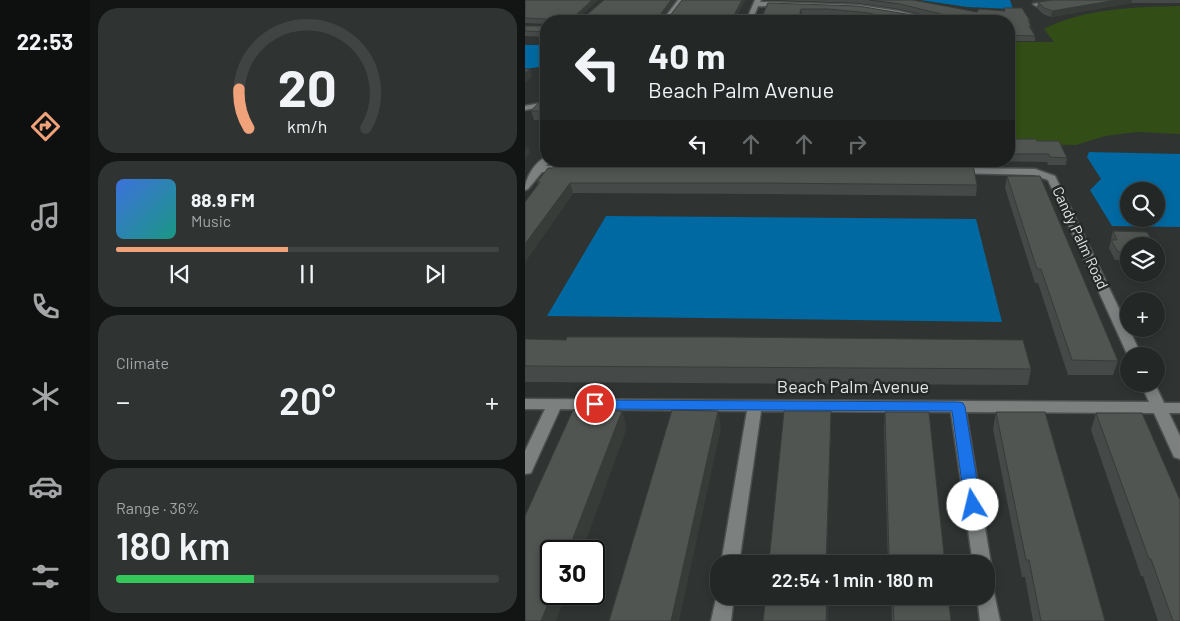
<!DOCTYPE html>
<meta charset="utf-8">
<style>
:root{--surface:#232726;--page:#2f3332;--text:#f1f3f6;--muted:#a3a5a7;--line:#404443;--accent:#f0a27a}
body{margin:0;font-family:Barlow,sans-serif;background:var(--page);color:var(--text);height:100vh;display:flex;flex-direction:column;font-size:19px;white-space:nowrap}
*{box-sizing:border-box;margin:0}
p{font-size:16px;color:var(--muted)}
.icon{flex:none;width:28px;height:28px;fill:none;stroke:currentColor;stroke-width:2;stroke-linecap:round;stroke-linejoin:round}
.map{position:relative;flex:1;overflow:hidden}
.side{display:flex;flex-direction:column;gap:8px;padding:8px;background:#131515;width:435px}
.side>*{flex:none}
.hud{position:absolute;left:15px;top:15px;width:475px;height:152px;border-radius:20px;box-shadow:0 2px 8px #0003,0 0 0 1px var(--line);background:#232726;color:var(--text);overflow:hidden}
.controls{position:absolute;left:595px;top:182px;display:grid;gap:10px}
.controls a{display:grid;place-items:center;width:45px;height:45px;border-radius:50%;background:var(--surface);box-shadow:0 2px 8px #0003,0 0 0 1px var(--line);font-size:25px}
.speed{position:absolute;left:15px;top:540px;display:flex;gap:10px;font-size:25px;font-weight:700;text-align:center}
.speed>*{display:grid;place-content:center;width:65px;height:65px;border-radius:50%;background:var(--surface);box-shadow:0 2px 8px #0003,0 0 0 1px var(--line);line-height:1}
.speed .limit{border:2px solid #111;border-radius:8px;background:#fff;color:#111}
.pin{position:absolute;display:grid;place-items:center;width:42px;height:42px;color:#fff;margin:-21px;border:2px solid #fff;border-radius:50%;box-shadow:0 1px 5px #0007}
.me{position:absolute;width:55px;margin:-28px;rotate:351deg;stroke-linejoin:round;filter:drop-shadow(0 0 4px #0008)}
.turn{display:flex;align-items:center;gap:18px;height:105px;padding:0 25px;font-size:22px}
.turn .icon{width:65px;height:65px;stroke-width:2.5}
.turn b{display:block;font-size:35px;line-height:42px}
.lanes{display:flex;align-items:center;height:48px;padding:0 25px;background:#0003;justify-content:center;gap:25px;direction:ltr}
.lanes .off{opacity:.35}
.big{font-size:38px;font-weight:600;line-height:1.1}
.side .widget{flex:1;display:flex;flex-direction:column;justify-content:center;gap:8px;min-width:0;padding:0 18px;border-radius:20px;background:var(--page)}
.side .dial{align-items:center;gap:0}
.dial svg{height:130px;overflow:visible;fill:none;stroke:var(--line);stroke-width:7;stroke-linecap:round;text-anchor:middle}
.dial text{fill:var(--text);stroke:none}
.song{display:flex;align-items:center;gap:15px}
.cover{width:60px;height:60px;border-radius:8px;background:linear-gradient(135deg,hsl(220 70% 55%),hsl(170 70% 35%))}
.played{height:5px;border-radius:2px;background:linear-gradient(90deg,var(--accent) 45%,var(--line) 45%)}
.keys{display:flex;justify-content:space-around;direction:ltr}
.heat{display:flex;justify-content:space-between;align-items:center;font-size:28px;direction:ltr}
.charge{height:8px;border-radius:4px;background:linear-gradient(90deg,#34c759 36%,var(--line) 0)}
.trip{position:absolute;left:185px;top:555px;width:285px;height:50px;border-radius:20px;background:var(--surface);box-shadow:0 2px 8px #0003,0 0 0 1px var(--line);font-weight:600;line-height:50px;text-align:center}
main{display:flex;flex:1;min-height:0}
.dock{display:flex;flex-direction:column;width:90px;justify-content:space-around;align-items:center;background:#0e100f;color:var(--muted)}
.dock .icon{width:35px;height:35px}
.dock .current{color:var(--accent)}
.dock b{font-size:22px;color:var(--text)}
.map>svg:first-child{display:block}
.green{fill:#324d15}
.water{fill:#0069a1;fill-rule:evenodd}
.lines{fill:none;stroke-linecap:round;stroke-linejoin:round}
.minor-casing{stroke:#4c504f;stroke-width:3}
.minor{fill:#7c8180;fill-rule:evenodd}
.wall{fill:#454947}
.shaded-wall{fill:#383c39}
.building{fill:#505552;stroke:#383c39}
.route{fill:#1a73e8;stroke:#114b97}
.labels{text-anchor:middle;stroke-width:5;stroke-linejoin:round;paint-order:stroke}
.far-street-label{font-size:15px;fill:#e2e5e4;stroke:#252a29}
.street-label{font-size:18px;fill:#e2e5e4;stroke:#252a29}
</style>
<main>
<nav class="dock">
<b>22:53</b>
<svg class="icon current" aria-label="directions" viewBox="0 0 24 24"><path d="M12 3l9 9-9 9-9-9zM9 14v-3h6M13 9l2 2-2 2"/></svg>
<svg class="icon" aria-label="music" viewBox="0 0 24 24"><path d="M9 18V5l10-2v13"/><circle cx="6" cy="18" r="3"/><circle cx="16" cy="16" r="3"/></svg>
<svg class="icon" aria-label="phone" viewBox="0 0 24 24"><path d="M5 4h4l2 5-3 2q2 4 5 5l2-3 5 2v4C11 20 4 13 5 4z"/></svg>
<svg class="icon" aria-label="climate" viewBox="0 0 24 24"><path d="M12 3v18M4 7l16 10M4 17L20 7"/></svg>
<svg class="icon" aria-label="car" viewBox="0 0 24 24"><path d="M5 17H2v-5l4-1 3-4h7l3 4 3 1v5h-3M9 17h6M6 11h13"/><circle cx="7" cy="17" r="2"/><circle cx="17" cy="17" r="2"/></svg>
<svg class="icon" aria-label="filters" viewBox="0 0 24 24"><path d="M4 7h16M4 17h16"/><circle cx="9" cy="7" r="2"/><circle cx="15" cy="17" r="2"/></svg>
</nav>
<section class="side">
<div class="widget dial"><svg viewBox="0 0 100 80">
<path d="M14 69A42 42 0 1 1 86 69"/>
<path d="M14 69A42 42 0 0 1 8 45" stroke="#f0a27a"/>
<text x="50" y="56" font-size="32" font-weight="700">20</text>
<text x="50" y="72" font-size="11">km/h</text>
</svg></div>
<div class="widget">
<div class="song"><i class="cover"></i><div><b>88.9 FM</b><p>Music</p></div></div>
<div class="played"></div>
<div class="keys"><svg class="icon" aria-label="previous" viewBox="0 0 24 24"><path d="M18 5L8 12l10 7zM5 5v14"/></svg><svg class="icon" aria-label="pause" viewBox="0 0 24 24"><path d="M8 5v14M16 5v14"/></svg><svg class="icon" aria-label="next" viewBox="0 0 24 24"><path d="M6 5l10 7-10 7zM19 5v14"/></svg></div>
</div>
<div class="widget"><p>Climate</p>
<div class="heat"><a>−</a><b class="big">20°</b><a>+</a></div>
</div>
<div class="widget"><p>Range · 36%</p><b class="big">180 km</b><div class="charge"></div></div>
</section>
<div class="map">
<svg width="655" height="621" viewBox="0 0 655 621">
<rect width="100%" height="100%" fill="#2f3433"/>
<path class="green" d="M655,6V134L612,132L580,136L551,145L484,144V42H529L519,29C560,8 610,7 655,6Z"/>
<g class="water">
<polygon points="395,0 485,0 488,9 442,7"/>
<polygon points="0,45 21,45 21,66 0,69"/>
<path d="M564,152L655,154V227L587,226L565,190L576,179L562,157ZM604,191H631V219H604Z"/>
<polygon points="81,216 451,219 477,322 22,316"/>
</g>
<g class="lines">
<defs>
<g id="minor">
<polygon points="153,0 159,0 143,21 137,21"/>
<polygon points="230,0 236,0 235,2 333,5 374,11 415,21 405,21 333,9 233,6 227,21 221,21"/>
<polygon points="533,0 552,0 511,6 508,4"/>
<polygon points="21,102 21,106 0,110 0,106"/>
<path d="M21,157V161H25L21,166H38L43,169L38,172H17L3,189L0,190C0,178 10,162 21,157Z"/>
<polygon points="433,168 510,169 530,176 617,356 603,356 523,180 509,175 430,173 428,171"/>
<polygon points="616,384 630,384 639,403 655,403 655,413 644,413 655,436 655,459 649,457 629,413 441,412 466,564 461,571 461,564 448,564 426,412 236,411 214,564 196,564 222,411 35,409 6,473 0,474 0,451 20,409 0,409 0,399 624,402"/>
<polygon points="461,585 468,588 475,621 455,621 452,596 461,596"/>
<polygon points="193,590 194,596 209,596 206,621 186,621"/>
</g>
</defs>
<use href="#minor" class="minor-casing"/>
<use href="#minor" class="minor"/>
</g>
<g class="wall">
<polygon points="0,0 73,0 54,17 59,17 79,0 151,0 137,17 144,17 220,0 209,21 21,21 21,24 0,23"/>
<polygon points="246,0 388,0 452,12 479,11 479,8 505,21 505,23 506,26 506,28 510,36 510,41 484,41 484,21 357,21 344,18 303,14 277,14 275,21 235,21 243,3 405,18 408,17 374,9 333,3"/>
<polygon points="527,0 655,0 655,3 606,3 526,17 518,14 512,8 513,2"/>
<polygon points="21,24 21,37 0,36 0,26 20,26"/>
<polygon points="21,99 21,120 9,120 6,111"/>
<polygon points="484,139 512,141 542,158 541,165 523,165 522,162 445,161 444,165 452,185 451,196 236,194 48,193 0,262 0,202 13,185 12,182 28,168 41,163 41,161 484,161"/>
<polygon points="482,176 593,361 588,375 543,375 513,283 510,283 480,188"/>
<polygon points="588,231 604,246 604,260 590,260 584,248"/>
<polygon points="631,248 634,252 631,260"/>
<polygon points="0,339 506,369 503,385 0,382"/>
<polygon points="360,412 420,564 363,564 359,429"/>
<polygon points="471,412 580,621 508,621 500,577 497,577 468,429"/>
<polygon points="571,413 655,621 633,621 618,576 616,576 566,430"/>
<polygon points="366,596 423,596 426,621 367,621"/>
</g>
<g class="shaded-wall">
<polygon points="67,0 73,0 52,20 51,21 51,15"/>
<polygon points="146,0 151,0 136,20 135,15"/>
<polygon points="217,0 220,0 209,21 206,21"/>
<polygon points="508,0 522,0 507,2"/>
<polygon points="592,0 607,0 606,3 526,17 527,11"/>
<polygon points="276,9 277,14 275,21 273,21"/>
<polygon points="5,69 7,77 0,83 0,73"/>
<polygon points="3,146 5,153 0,159 0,150"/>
<polygon points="45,183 48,193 0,262 0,244"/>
<polygon points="97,411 102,428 57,551 43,551"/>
<polygon points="193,411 196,428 154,621 146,621"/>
<polygon points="306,411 306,428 302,564 301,564"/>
<polygon points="27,594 41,594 31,621 16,621"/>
<polygon points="302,596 304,596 303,621 301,621"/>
</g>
<g class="building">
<polygon points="0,0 67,0 51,15 50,17 59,17 79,0 146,0 135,15 135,17 144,17 157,0 217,0 206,21 21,21 21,19 0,18"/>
<polygon points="344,0 388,0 452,12 454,9 480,11 479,8 497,8 505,21 503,21 506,26 504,26 510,36 484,35 484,21 378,21 344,13 303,9 276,9 273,21 235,21 243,3 333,6 405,18 417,16 416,14 375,4"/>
<polygon points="527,0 592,0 527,11 519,8 513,2"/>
<polygon points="21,24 21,32 0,31 0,26 20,26"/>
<polygon points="0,69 5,69 0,73"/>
<polygon points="17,99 21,99 21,111 6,111"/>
<polygon points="484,139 511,139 512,141 534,141 542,158 525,157 524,154 484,154"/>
<polygon points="31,163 448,165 452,185 235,183 45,183 0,244 0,202 15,182 12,182 23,168 28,168"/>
<polygon points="482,176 515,176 593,361 547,360 516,269 512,269"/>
<polygon points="588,231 622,232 630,246 604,246 604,252 593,252 586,240 592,240"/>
<polygon points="42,337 198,337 498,340 506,369 0,366 0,339 41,340"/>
<polygon points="48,410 97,411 43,551 26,551 27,594 16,621 0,621 0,516"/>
<polygon points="147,410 193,411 146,621 84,621"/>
<polygon points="259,411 306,411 301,564 246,564 246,562 244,562"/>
<polygon points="360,412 404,412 420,564 367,564 367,558 364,558"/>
<polygon points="471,412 520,412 566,571 580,621 516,621 504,560 501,560"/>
<polygon points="571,413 617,413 655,500 655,621 648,621 626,559 624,559"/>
<polygon points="241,596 302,596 301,621 238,621"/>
<polygon points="368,596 423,596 426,621 369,621"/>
</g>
<polygon class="route" points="70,400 433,402 438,403 440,407 456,505 453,509 448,511 442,509 440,505 427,411 70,409 66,408 64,404 66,401"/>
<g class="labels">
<g class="far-street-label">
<text transform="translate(555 238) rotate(65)" y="5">Candy Palm Road</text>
</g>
<g class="street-label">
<text x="328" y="393">Beach Palm Avenue</text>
</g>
</g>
</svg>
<div class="controls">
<a><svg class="icon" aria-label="search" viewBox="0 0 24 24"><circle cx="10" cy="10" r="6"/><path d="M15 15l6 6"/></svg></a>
<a><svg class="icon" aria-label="layers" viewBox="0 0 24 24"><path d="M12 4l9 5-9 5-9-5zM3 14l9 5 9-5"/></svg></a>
<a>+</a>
<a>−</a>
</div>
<div class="speed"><div class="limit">30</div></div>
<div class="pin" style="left:70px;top:404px;background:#d93025"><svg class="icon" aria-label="arrive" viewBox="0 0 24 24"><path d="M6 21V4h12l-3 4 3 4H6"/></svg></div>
<svg class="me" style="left:448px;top:505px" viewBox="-20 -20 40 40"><circle r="19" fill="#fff"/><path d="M0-13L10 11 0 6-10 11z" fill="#1a73e8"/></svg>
<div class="trip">22:54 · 1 min · 180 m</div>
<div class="hud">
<div class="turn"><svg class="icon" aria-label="left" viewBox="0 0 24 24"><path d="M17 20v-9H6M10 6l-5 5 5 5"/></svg><div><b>40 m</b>Beach Palm Avenue</div></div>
<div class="lanes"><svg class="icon" aria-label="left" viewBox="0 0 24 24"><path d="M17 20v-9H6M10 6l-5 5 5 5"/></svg><svg class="icon off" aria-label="ahead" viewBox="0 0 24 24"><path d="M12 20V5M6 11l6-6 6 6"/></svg><svg class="icon off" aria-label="ahead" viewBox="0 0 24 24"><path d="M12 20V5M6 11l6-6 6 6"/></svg><svg class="icon off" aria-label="right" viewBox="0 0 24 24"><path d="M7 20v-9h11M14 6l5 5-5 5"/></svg></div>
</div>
</div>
</main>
